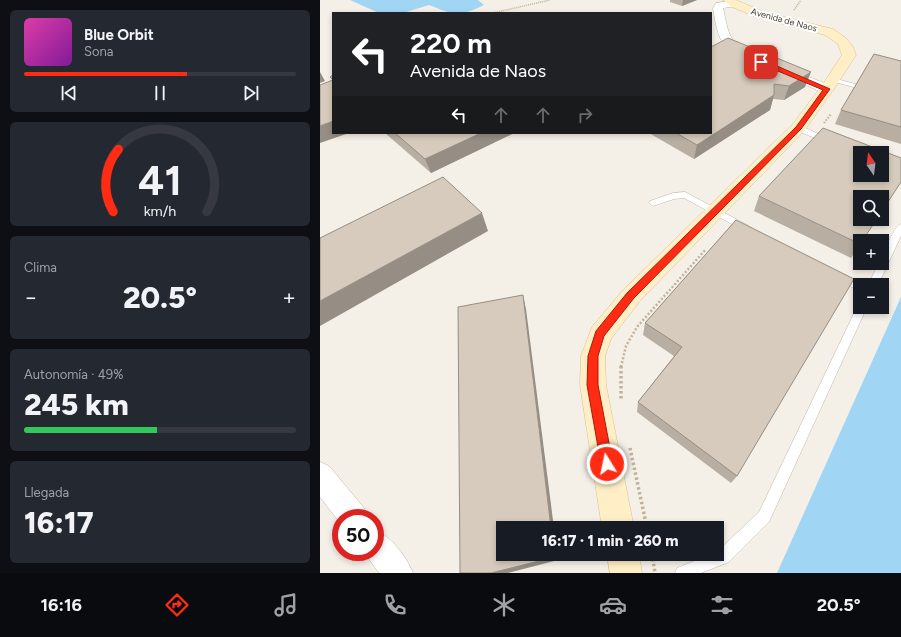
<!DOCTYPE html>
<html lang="es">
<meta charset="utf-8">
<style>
:root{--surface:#171b24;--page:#242831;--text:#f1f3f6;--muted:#9ea1a6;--line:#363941;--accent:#ff2b13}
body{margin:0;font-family:Figtree,sans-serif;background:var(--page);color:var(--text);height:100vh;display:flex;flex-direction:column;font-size:15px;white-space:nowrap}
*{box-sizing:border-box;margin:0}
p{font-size:13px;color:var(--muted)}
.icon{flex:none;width:22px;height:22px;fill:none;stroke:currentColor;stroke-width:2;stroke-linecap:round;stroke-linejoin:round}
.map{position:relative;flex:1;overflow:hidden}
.sheet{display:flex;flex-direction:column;gap:10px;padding:10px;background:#0d0f14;width:320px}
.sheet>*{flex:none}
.banner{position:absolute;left:12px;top:12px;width:380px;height:122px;border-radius:0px;box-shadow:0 2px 6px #0003;background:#202124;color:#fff;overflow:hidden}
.needle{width:26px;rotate:346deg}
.fabs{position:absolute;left:533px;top:146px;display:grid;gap:8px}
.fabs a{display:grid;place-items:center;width:36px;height:36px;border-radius:0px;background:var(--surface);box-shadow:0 2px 6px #0003;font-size:20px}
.speed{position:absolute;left:12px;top:509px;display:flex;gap:8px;font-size:20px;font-weight:700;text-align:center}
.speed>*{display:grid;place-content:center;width:52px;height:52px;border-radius:50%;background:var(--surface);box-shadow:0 2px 6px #0003;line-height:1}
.speed .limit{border:6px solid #d22;background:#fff;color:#111}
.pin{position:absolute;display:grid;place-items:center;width:34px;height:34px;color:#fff;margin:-17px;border-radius:8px;box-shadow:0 2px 6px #0006}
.me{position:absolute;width:44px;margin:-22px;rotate:350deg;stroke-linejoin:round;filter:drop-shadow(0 0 3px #0008)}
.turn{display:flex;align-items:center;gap:14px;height:84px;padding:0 12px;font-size:18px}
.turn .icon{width:52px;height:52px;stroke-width:2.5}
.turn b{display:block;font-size:28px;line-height:34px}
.lanes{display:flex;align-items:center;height:38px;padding:0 12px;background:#0003;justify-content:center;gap:20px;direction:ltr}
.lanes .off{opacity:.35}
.big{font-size:30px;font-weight:800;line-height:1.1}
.sheet .card{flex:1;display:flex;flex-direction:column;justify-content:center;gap:6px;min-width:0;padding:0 14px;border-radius:6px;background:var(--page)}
.sheet .dial{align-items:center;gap:0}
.dial svg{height:104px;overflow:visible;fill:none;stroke:var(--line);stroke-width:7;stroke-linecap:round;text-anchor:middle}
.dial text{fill:var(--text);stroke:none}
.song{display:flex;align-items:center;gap:12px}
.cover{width:48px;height:48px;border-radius:6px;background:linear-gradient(135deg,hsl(320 70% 55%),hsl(290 70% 35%))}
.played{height:4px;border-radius:2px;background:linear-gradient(90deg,var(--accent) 60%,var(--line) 60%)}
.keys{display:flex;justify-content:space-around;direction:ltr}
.heat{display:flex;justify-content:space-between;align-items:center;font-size:22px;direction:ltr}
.charge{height:6px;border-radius:3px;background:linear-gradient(90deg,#34c759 49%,var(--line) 0)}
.trip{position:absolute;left:176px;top:521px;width:228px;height:40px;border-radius:0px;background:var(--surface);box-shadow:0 2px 6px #0003;font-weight:800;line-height:40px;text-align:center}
.menu{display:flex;height:64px;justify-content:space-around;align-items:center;background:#090b0e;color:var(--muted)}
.menu .icon{width:28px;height:28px}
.menu .active{color:var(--accent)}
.menu b{font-size:18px;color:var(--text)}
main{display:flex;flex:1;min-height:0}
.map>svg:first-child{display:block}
.water{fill:#a0d6f4}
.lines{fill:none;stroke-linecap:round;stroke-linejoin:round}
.service-casing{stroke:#c0b7a9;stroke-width:1}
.minor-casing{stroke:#c0b7a9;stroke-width:1}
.secondary-casing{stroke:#d6c295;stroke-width:1}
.path-far3{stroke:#c3b299;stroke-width:1.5;stroke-dasharray:1 1;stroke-linecap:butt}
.path-far2{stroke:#c3b299;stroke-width:2;stroke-dasharray:1.5 1.5;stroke-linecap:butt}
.path-far1{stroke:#c3b299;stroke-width:2.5;stroke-dasharray:2 2;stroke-linecap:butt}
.path{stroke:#c3b299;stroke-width:3.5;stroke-dasharray:2.5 2.5;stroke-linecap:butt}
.service{fill:#fff;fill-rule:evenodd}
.minor{fill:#fff;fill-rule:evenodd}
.secondary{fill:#ffeec6;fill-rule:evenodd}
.wall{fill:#b8afa2}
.shaded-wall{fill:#968e84}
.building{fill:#d6cbbc;stroke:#968e84;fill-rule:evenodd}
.route{fill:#ff2b13;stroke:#a61c0c}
.labels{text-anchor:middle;stroke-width:4;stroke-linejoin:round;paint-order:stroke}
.far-street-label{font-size:9px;fill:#484035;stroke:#fff}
</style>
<main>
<section class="sheet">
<div class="card">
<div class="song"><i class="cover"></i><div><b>Blue Orbit</b><p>Sona</p></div></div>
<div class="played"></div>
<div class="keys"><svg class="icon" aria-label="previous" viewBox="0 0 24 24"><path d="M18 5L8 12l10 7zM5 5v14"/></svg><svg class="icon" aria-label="pause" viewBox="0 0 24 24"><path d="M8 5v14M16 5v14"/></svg><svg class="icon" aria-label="next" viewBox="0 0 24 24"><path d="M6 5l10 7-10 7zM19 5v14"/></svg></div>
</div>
<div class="card dial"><svg viewBox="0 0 100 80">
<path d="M14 69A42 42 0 1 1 86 69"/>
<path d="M14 69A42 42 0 0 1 18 21" stroke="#ff2b13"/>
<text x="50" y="56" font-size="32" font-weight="700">41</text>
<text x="50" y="72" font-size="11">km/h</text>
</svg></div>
<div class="card"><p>Clima</p>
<div class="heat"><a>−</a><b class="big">20.5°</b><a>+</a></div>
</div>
<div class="card"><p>Autonomía · 49%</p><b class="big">245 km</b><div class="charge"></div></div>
<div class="card"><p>Llegada</p><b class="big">16:17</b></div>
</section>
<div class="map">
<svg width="581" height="573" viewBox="0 0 581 573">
<rect width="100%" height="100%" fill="#f4efe7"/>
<g class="water">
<path d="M30,0H158L164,5C139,17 134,15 109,5L83,13H59Z"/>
<polygon points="581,297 581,573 457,573"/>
</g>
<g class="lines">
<defs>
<g id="service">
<polygon points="513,78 539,85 540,86 537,88 511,81 510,80"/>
<polygon points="475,126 481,126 512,140 508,142 505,142 475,130"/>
<polygon points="365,192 429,226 430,228 429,230 423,230 364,198 354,199 333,206 329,203 330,201 353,193"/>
<path d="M581,224V236L558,285H548L559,263H562C562,255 574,226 581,224Z"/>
<polygon points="520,273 544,284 540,285 540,291 517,280 515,277 517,274"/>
<polygon points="540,303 540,307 547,307 449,522 409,562 381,573 355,573 357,568 392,554 397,554 397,552 439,512 537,307"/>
</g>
<g id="minor">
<path d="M413,1L417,2L418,4L417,6L403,8C406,20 407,35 416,44C421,48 428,50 432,55L430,58C425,59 421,57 415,54C398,45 396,26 393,8L396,3Z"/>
<polygon points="463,67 512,86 514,89 512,92 502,92 459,74 457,71 459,68"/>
<polygon points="0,462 9,466 44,508 48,518 21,518 21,524 0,497"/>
<path d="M55,530C72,537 86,556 93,573H59L44,552H55Z"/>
</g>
<g id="secondary">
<polygon points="403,0 416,0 444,12 513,29 526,38 533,47 536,55 514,89 484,131 319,302 291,339 285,356 286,385 314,528 282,528 260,385 261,356 272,327 303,290 472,125 501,87 522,55 518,44 505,35 436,17 412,7"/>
<polygon points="287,554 319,554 322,573 290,573"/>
</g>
</defs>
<use href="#service" class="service-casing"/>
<use href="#minor" class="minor-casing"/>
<use href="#secondary" class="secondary-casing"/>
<g class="path-far3">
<polyline points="474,10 481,0"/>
<polyline points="173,13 230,0"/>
</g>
<polyline class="path-far2" points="504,123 511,114"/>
<polyline class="path-far1" points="301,367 306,346 317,327 386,249"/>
<g class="path">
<polyline points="301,366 301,400"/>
<polyline points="310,448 327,528"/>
<polyline points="332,554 335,573"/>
</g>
<use href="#service" class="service"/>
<use href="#minor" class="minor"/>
<use href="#secondary" class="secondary"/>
</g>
<g class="wall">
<polygon points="350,0 377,0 362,6 350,2"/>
<polygon points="391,47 485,87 464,100 453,99 450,110 374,159 329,133 391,133"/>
<polygon points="581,61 581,144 515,124 521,110"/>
<polygon points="65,133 192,133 192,134 111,173"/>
<polygon points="439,196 540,244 531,258 434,211"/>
<polygon points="416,220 417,476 411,483 317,412 318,402 354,356 323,335 325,323"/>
</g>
<g class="shaded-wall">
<polygon points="363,0 377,0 362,6"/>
<polygon points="0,72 5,81 0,83"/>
<polygon points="491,72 485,87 464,100 469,86"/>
<polygon points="454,95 450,110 374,159 377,145"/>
<polygon points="13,121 13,133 29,133 0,143 0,126"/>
<polygon points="161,133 192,133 192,134 111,173 105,159"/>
<polygon points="162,213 168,231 0,326 0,301"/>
<polygon points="203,295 206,309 234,528 231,528"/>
<polygon points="234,554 237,554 238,560 188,573 171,573"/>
</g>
<g class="building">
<polygon points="408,38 491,72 469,86 454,84 454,95 377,145 356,133 391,133 391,47"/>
<polygon points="554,54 581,61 581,127 521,110"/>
<polygon points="13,75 13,80 10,77"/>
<polygon points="13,80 13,121 0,126 0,85"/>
<path d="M503,128L581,158V182L562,211V197H540V219H557L542,241H540V244L439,196ZM540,153H562V175H540Z"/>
<polygon points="75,133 161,133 105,159"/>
<polygon points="123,177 162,213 0,301 0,238"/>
<polygon points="416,220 534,279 417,476 318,402 362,347 325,323"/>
<polygon points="203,295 231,528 183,528 183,554 234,554 235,557 171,573 140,573 138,307"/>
</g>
<polygon class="route" points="439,60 443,60 510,89 481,129 314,298 284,336 278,356 278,385 293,464 291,468 287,469 283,468 281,464 267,385 268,356 276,331 307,293 476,127 503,90 439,63"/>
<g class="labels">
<g class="far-street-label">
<text transform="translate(464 20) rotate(15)" y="3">Avenida de Naos</text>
</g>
</g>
</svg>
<div class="fabs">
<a><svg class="needle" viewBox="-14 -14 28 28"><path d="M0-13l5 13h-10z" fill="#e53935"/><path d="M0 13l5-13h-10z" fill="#9ea1a6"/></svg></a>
<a><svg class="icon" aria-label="search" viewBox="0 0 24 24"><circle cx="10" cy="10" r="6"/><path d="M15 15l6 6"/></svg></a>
<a>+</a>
<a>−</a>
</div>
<div class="speed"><div class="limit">50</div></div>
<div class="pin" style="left:441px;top:62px;background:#d93025"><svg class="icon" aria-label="arrive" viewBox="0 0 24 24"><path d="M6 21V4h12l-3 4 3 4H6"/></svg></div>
<svg class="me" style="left:287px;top:464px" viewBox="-20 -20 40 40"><circle r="17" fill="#ff2b13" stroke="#fff" stroke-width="3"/><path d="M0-11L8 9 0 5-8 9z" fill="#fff"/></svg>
<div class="trip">16:17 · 1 min · 260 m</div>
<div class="banner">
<div class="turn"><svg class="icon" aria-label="left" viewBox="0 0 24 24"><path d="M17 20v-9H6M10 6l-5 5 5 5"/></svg><div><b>220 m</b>Avenida de Naos</div></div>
<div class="lanes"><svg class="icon" aria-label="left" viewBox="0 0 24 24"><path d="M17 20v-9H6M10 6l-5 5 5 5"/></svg><svg class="icon off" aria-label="ahead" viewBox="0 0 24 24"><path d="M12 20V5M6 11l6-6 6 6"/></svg><svg class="icon off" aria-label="ahead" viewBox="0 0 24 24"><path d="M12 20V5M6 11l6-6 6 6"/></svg><svg class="icon off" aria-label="right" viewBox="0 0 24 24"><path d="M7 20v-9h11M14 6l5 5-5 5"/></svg></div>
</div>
</div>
</main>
<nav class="menu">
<b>16:16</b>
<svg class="icon active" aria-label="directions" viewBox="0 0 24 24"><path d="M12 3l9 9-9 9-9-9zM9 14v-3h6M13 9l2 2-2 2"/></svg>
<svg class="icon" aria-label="music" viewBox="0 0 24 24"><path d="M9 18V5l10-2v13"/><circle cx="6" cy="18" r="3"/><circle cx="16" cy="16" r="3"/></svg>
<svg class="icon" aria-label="phone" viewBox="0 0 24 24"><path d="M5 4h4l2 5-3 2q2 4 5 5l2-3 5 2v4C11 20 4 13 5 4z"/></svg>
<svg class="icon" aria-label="climate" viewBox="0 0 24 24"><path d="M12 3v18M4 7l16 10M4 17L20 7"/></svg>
<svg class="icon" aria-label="car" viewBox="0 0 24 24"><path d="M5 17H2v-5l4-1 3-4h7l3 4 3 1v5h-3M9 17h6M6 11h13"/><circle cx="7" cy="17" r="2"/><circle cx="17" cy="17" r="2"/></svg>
<svg class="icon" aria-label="filters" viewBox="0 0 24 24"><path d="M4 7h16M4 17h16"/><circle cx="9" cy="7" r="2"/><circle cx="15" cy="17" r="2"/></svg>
<b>20.5°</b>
</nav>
